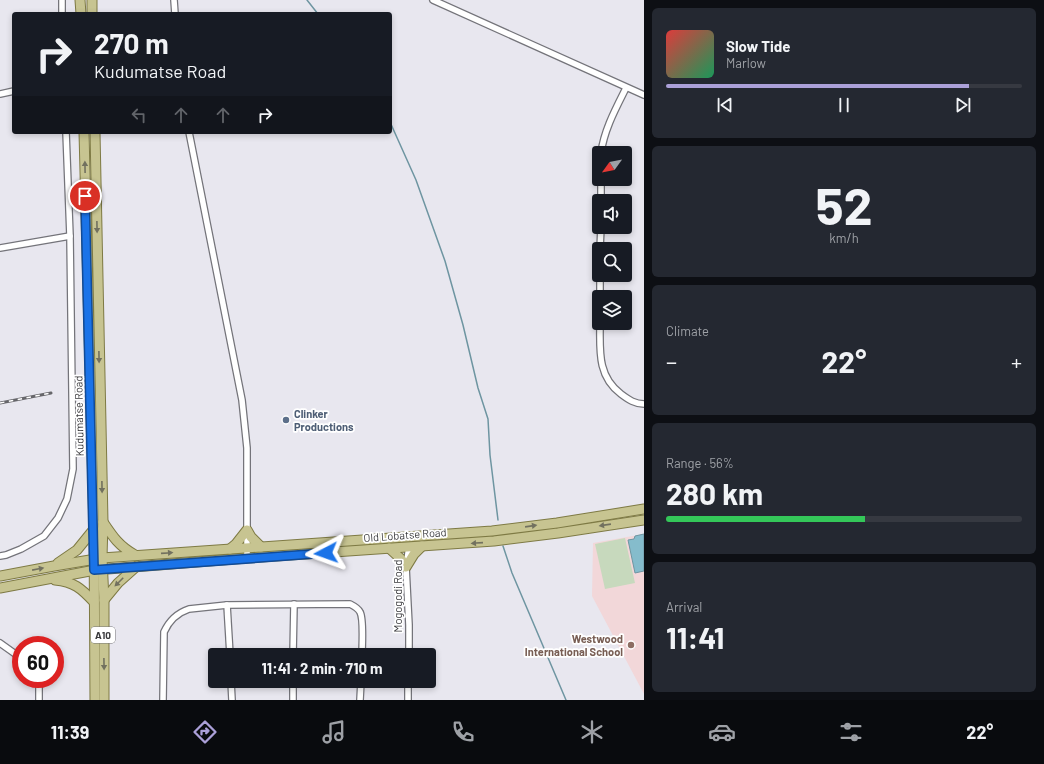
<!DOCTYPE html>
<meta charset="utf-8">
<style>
:root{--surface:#171b24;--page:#242831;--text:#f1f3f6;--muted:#9ea1a6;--line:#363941;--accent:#aba0d8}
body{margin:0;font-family:Barlow,sans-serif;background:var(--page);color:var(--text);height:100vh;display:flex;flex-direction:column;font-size:15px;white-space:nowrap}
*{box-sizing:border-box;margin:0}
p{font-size:13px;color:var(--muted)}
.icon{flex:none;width:22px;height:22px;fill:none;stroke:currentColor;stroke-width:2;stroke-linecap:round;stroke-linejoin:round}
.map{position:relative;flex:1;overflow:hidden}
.panel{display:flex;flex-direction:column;gap:8px;padding:8px;background:#0d0f14;width:400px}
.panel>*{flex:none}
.guide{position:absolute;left:12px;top:12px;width:380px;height:122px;border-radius:4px;box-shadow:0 2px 6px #0003;background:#171b24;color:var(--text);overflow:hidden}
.needle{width:26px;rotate:237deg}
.controls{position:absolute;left:592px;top:146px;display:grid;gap:8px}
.controls a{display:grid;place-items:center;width:40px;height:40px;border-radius:4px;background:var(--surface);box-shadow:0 2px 6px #0003;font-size:20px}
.speed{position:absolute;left:12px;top:636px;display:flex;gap:8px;font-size:20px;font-weight:700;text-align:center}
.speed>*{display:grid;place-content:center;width:52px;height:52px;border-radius:50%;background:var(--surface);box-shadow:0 2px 6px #0003;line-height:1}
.speed .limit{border:6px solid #d22;background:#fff;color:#111}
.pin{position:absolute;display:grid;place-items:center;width:34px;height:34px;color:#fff;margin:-17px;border:2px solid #fff;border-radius:50%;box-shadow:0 1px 4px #0007}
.me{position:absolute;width:44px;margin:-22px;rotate:266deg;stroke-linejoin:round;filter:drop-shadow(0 0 3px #0008)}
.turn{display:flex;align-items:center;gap:14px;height:84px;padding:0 16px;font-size:18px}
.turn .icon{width:52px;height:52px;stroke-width:2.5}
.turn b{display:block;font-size:28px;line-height:34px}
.lanes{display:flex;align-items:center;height:38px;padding:0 16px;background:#0003;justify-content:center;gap:20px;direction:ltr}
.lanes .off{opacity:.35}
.big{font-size:30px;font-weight:700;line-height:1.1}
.panel .widget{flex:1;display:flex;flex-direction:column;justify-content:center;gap:6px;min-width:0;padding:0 14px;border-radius:6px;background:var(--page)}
.panel .dial{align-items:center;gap:0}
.dial b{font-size:52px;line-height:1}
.song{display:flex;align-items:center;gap:12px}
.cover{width:48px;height:48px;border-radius:6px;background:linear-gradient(135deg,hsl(0 70% 55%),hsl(150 70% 35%))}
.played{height:4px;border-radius:2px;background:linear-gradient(90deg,var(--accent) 85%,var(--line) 85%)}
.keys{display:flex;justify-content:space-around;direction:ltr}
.heat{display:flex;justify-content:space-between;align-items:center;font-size:22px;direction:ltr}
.charge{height:6px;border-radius:3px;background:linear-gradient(90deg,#34c759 56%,var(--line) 0)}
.trip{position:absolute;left:208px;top:648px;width:228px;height:40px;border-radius:4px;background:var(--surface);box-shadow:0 2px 6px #0003;font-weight:700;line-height:40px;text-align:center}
.menu{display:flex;height:64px;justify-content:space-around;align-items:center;background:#090b0e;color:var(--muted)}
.menu .icon{width:28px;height:28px}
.menu .selected{color:var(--accent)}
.menu b{font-size:18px;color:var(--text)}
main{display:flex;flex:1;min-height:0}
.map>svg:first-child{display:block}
.education{fill:#f2d7d9}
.green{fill:#c7d9bd}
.water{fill:#85bccc;stroke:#6e95a1}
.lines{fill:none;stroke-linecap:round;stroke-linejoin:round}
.stream{stroke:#6e95a1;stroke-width:1.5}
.minor-casing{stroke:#74747a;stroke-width:8}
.primary-casing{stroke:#7e7a44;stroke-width:11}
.minor{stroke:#fff;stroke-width:5.5}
.primary{stroke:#c7c491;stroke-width:9}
.rail-casing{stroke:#66666a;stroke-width:3}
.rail{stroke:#fff;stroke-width:1.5;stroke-dasharray:4.5;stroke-linecap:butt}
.oneway{fill:#72715f}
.route-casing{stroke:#114b97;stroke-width:10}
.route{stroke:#1a73e8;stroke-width:7}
.service-dot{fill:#5c6f8a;stroke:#fff;stroke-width:1.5}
.education-dot{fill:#8d6e63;stroke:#fff;stroke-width:1.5}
.labels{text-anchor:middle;stroke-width:3.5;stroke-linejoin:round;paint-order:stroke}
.shield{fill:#fff;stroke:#757577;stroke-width:1}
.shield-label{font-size:10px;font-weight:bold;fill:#3a3a3d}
.service-label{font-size:11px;font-weight:bold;fill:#4e5e75;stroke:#fff;text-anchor:start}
.street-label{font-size:11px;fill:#3a3a3d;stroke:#fff}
.education-label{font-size:11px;font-weight:bold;fill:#785e54;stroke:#fff;text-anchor:end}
</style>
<main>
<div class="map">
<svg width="644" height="700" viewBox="0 0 644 700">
<rect width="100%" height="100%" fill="#e8e7ef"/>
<polygon class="education" points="644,534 644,694 592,596 593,543"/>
<polygon class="green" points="625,538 635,583 605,589 595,544"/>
<polygon class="water" points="644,534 644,571 635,573 628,540 634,539 635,536"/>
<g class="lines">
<g class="stream">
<polyline points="307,0 318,14"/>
<polyline points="390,122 416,180 445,261 463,325 478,388 488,419 490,455 498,520"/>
<polyline points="503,546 512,573 566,700"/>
</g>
<defs>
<g id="minor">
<polyline points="62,0 62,14"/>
<polyline points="174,0 175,14"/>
<polyline points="433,0 644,95"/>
<polyline points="0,94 14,91"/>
<polyline points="189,132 242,400 247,448 247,558"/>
<path d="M601,153C604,130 616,108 626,88"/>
<polyline points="601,201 601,179"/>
<polyline points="0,248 70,236"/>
<polyline points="600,249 601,227"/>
<polyline points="600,297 600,275"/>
<path d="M600,323C600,350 597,376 621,394C629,400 635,404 644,404"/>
<polyline points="0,556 6,555 21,549 44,536 58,518 67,499 73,469 70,236 66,132"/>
<polyline points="227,605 230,655"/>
<polyline points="0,643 21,658"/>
<polyline points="293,655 294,604"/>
<polyline points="409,655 409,625 406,567 409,546"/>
<polyline points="39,679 39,700"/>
<polyline points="231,681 232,700"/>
<path d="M163,700L164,632C169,621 177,613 189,609L227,605L350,604C354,606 358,608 360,612C364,619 362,646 362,655"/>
<polyline points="293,700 293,681"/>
<polyline points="360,700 361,681"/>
<polyline points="408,700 408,681"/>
</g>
<g id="primary">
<polyline points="80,0 81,14"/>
<polyline points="92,0 92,14"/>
<polyline points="84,132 94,529 95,700"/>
<polyline points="95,132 103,522 102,558 104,600 104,700"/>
<path d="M103,522C113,537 119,546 135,555"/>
<polyline points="389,548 401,559 406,567 414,554 422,546"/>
<polyline points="230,549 236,544 247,530 251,537 261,547"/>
<polyline points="58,563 77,550 94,529"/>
<polyline points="0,576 54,566 102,558 492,531 557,523 644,509"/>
<path d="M55,580C74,582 81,588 94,602"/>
<polyline points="0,588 95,570 247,558 494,541 558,533 644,520"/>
<polyline points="104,600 118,583 137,566"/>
</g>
</defs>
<use href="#minor" class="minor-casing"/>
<use href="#primary" class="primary-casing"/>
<use href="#minor" class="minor"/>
<use href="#primary" class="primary"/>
<defs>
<polyline id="rail" points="0,403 51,393"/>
</defs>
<use href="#rail" class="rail-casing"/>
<use href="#rail" class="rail"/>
</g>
<defs><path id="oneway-solid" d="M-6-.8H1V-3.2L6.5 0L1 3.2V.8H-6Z"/></defs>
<g class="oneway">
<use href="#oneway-solid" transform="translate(85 167) rotate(-91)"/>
<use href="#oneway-solid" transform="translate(97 227) rotate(89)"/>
<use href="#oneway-solid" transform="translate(99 357) rotate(89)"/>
<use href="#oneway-solid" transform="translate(102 487) rotate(89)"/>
<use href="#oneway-solid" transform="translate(605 525) rotate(172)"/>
<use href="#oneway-solid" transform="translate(531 526) rotate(-8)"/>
<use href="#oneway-solid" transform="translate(477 543) rotate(176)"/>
<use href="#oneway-solid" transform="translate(167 553) rotate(-4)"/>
<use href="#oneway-solid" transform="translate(38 569) rotate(-11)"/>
<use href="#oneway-solid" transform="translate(119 582) rotate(135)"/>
<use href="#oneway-solid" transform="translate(104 664) rotate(89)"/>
</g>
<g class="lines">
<defs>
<polyline id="route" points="85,196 94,570 326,553"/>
</defs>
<use href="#route" class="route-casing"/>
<use href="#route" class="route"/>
</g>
<circle class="service-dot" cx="286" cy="420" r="4"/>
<circle class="education-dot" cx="631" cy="645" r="4"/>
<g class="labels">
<rect class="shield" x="91" y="627" width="24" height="16" rx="3"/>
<g class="shield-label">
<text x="103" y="639">A10</text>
</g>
<g class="service-label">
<text x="294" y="418">Clinker<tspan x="294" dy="13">Productions</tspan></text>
</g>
<g class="street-label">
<text transform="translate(79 416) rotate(-91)" y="4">Kudumatse Road</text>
<text transform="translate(405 535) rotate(-4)" y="4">Old Lobatse Road</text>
<text transform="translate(398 596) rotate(-90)" y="4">Mogogodi Road</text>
</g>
<g class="education-label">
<text x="623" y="643">Westwood<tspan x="623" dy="13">International School</tspan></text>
</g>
</g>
</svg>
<div class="controls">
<a><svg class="needle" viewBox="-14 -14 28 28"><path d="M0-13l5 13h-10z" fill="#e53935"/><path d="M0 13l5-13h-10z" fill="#9ea1a6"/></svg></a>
<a><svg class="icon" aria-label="sound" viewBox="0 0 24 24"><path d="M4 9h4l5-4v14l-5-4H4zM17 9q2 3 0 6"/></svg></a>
<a><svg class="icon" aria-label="search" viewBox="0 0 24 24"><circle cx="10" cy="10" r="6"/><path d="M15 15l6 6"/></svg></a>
<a><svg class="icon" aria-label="layers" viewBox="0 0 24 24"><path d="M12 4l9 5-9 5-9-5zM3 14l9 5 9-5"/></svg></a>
</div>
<div class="speed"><div class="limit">60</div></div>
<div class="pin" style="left:85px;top:196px;background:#d93025"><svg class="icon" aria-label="arrive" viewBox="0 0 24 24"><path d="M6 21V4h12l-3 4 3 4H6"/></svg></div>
<svg class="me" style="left:326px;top:553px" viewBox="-20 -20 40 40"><path d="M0-17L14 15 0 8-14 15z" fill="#1a73e8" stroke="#fff" stroke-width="4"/></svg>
<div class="trip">11:41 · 2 min · 710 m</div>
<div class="guide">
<div class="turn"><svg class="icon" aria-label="right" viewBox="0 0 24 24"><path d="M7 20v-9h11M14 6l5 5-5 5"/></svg><div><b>270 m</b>Kudumatse Road</div></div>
<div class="lanes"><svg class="icon off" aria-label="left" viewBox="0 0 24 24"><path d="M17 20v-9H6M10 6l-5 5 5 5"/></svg><svg class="icon off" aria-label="ahead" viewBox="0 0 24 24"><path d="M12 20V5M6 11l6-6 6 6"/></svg><svg class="icon off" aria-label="ahead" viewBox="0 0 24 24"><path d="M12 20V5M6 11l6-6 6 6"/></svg><svg class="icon" aria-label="right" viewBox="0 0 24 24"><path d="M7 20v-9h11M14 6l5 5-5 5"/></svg></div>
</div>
</div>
<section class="panel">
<div class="widget">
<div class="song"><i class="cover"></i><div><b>Slow Tide</b><p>Marlow</p></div></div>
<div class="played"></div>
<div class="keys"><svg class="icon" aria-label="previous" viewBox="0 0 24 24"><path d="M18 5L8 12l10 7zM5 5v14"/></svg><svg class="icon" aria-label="pause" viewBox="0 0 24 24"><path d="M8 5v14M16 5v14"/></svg><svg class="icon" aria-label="next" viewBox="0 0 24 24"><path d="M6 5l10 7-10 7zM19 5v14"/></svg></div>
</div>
<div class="widget dial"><b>52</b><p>km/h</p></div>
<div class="widget"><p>Climate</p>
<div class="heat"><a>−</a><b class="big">22°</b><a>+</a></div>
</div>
<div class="widget"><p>Range · 56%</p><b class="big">280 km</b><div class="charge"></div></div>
<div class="widget"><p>Arrival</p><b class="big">11:41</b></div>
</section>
</main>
<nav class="menu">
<b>11:39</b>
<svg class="icon selected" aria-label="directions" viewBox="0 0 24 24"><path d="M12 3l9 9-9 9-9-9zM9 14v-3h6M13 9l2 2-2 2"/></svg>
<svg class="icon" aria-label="music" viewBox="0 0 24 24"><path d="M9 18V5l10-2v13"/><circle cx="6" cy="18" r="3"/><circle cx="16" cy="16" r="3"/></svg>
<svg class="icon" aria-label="phone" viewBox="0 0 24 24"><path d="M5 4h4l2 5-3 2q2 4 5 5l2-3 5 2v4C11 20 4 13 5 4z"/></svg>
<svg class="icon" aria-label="climate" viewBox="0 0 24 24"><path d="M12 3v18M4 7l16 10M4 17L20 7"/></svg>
<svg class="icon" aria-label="car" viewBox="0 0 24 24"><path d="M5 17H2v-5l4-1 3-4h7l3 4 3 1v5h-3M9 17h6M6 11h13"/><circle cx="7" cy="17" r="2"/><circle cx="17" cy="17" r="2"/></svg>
<svg class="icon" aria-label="filters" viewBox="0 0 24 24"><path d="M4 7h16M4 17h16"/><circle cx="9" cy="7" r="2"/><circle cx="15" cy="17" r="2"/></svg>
<b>22°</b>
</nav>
